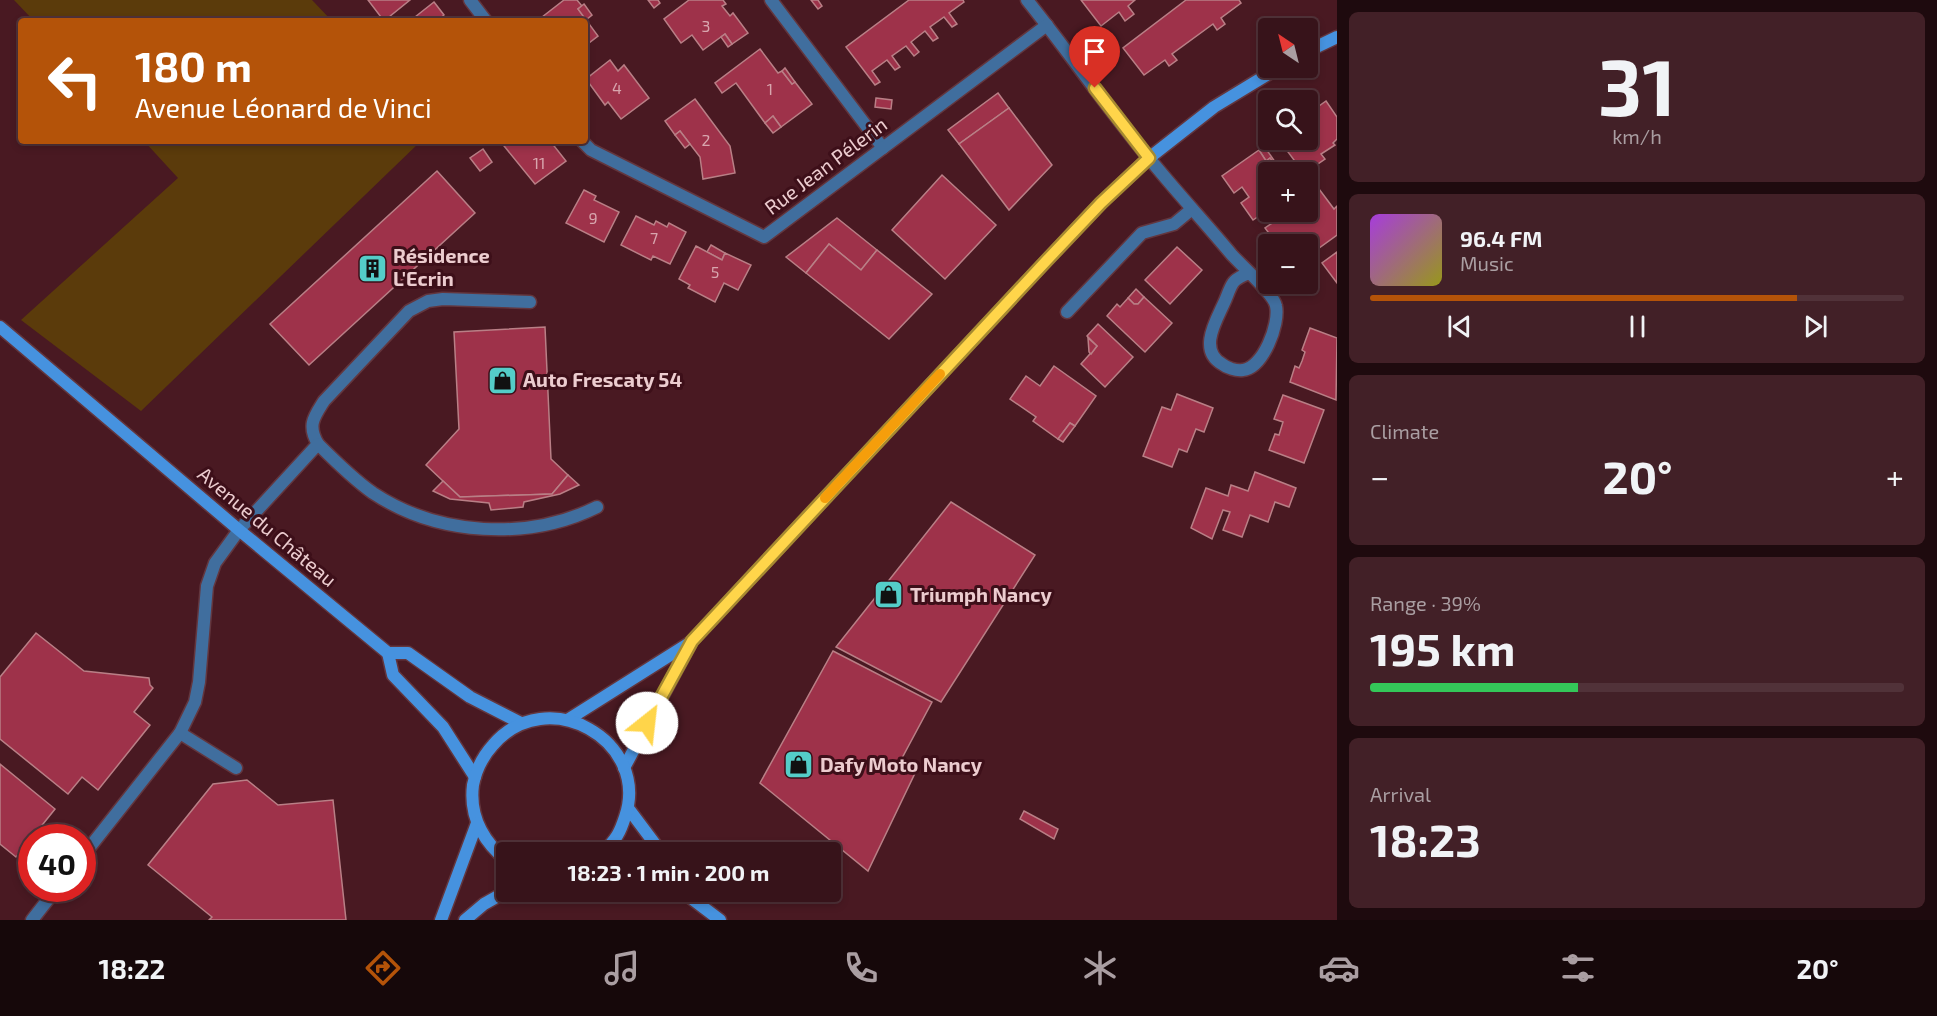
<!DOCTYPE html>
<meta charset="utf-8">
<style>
:root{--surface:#37131a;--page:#422027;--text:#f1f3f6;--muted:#aa9ea2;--line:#513239;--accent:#b45309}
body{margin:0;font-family:"Exo 2",sans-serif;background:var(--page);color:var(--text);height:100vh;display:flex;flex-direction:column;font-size:22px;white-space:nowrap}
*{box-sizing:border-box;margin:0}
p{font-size:20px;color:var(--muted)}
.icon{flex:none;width:33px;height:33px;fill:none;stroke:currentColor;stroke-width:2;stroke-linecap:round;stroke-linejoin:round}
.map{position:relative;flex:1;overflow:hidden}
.drawer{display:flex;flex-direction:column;gap:12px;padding:12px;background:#1e0a0e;width:600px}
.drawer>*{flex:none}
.top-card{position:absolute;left:18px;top:18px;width:570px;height:126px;border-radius:6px;box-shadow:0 3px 9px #0003,0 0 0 2px var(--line);background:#b45309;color:#fff;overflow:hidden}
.needle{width:39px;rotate:325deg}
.buttons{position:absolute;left:1258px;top:18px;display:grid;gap:12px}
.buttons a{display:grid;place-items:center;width:60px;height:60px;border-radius:6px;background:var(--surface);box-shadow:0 3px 9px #0003,0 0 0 2px var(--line);font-size:30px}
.speed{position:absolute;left:18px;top:824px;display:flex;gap:12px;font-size:30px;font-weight:700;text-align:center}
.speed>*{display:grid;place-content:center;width:78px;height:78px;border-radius:50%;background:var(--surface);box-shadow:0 3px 9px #0003,0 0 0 2px var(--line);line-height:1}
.speed .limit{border:9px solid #d22;background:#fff;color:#111}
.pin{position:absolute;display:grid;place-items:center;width:51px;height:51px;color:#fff;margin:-62px -26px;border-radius:50% 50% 50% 0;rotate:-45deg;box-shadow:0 0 6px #0007}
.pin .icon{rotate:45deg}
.me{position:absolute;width:66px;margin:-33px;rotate:29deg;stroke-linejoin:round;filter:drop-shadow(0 0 4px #0008)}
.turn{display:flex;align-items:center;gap:21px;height:126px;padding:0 18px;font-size:27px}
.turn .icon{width:78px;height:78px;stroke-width:2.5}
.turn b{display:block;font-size:42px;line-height:51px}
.big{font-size:45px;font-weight:700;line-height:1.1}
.drawer .card{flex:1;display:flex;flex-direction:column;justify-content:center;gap:9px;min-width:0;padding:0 21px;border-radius:9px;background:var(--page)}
.drawer .dial{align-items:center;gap:0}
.dial b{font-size:78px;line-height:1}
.song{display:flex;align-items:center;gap:18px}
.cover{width:72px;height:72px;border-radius:9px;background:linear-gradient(135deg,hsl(280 70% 55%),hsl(60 70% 35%))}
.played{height:6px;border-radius:3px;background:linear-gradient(90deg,var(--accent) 80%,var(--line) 80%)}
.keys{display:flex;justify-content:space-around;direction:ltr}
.heat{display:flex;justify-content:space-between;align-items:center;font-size:33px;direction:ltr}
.charge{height:9px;border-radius:4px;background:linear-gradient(90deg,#34c759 39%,var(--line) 0)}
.trip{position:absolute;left:496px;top:842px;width:345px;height:60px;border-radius:6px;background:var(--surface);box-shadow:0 3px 9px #0003,0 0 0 2px var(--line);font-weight:700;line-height:60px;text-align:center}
.tab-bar{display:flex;height:96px;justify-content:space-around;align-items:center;background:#16080a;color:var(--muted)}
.tab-bar .icon{width:42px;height:42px}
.tab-bar .on{color:var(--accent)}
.tab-bar b{font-size:27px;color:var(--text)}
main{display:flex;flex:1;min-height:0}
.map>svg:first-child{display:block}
.green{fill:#5b3b0b}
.building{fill:#9e324a;stroke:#b97f86;stroke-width:1.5}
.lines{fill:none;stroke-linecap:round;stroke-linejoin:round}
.lane-casing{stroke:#63363e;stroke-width:15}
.street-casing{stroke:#63363e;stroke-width:15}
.secondary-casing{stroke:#63363e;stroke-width:15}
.lane{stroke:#406e9e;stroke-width:12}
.street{stroke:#406e9e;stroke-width:12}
.secondary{stroke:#4692df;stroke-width:12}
.route-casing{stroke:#a68a30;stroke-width:15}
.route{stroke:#ffd54a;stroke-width:10}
.slow{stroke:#f59e0b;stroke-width:10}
.labels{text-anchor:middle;stroke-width:6;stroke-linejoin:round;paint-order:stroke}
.number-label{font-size:16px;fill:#d8a6ae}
.street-label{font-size:20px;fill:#eccccf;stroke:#3d0f19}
.poi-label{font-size:20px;font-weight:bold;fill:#eccccf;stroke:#3d0f19;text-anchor:start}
</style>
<main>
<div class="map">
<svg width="1337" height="920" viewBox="0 0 1337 920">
<rect width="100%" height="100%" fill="#491922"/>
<g class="green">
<polygon points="14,0 312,0 332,21 34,21"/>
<polygon points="144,141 421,141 141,411 21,320 178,178"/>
</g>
<g class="building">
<polygon points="368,0 410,0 384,21"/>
<polygon points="564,0 577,0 582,6 578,9 598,36 585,46 585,21 537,21"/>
<polygon points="648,0 658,0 660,3 654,8"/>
<polygon points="689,0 723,0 726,4 722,6 730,16 733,13 748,33 732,44 725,34 703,50 692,35 681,43 664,19"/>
<polygon points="811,0 818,0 822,6 818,9"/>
<polygon points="909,0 963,0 964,2 949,13 957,24 952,27 944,17 930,27 938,38 933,41 925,31 911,42 919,52 914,56 906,46 892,56 900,67 895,70 887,60 872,71 880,82 875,85 846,47"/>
<polygon points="1081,0 1135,0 1128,6 1134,14 1125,21 1119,12 1101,26"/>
<polygon points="1186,0 1239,0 1241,3 1221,18 1225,24 1217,30 1213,24 1172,54 1177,60 1169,66 1165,60 1144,75 1123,48"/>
<polygon points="434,2 444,15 438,20 439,21 410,21"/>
<polygon points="584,4 592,15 586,20 578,9"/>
<polygon points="725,34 732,44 728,47 721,37"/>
<polygon points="760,49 778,73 782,71 792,84 795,82 812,104 781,127 773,116 765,123 736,83 722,93 715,83"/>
<polygon points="610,60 618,71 624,65 649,98 621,119 608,102 605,105 586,79"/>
<polygon points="785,68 795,82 792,84 782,71"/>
<polygon points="998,93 1009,108 959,144 948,130"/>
<polygon points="876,98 892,100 891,109 875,107"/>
<polygon points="695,99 730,146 735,173 703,179 700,157 680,131 675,135 665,121"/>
<polygon points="1326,101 1337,117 1337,139 1333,143 1335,145 1321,154 1325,159 1306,172 1303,172 1282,144 1287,140 1308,140 1308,114"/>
<polygon points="1009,108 1052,165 1009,210 959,144"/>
<polygon points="773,116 781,127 773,133 765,123"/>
<polygon points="680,131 690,144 685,148 675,135"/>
<polygon points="500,141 545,141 548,144 551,142 566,161 535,184"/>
<polygon points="1264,146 1282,172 1280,172 1270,158 1266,161 1259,150"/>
<polygon points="483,149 492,162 480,171 470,158"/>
<polygon points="1259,150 1266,161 1270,158 1280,172 1269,172 1269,209 1253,220 1241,203 1249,197 1242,187 1234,193 1222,176"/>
<polygon points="437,171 475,213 309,365 270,324"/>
<polygon points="942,175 996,225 945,279 892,230"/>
<polygon points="1319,189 1334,209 1337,206 1337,235 1308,256 1308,244 1297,244 1294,240 1288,244 1277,244 1265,228 1288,212 1308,212 1308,197"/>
<polygon points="584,190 596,196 594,200 619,212 604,242 566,223"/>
<polygon points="636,216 654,225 656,221 667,227 669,223 686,232 670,264 653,256 651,260 621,245"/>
<polygon points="837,218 877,250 861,270 829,244 806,273 786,257"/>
<polygon points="829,244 861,270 877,250 932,294 889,339 806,273"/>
<polygon points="711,245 725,253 722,260 707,252"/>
<polygon points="696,246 722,260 725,253 751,265 738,290 724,283 715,302 688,288 690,285 679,279"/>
<polygon points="1177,247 1202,270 1170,304 1145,280"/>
<polygon points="1337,252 1337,283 1322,263"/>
<polygon points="1136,289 1144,297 1138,304 1134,304 1128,298"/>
<polygon points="1144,297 1172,323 1145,352 1107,316 1117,304 1120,307 1128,298 1134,304 1138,304"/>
<polygon points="1098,324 1133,357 1105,387 1081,364 1097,346 1087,336"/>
<polygon points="545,327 551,459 568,475 552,494 460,497 426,465 459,429 454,332"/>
<polygon points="1310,328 1337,338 1336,400 1290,382 1295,366 1299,368 1302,361 1305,352 1302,350"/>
<polygon points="1088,338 1097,346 1091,354 1089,352"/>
<polygon points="1054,366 1096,396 1075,426 1070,423 1058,439 1033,421 1036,417 1010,399 1026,376 1040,386"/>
<polygon points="1177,394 1213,408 1204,432 1196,429 1187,452 1179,449 1172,467 1143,456 1162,407 1171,410"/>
<polygon points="1283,395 1324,410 1304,463 1269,450 1275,434 1279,435 1283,422 1274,419"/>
<polygon points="1070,423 1075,426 1063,442 1058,439"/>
<polygon points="1255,472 1296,488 1289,507 1275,502 1268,522 1250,515 1242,537 1223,530 1230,512 1223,510 1212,539 1191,528 1206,488 1228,496 1231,485 1248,491"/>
<polygon points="568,475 579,485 560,494 524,502 523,507 491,510 489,503 450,499 433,491 443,481 460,497 552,494"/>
<polygon points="951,502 1035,555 941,702 836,647"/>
<polygon points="36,633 84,671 149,678 150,685 153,688 134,712 150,725 98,790 82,777 68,794 0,739 0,677"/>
<polygon points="833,651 932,702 901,760 917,769 868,871 760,783"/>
<polygon points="0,764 55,809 35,834 38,837 32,837 32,854 27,859 19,853 16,857 0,844"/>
<polygon points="247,780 278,805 333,800 346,920 209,920 212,917 148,865 213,784"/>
<polygon points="1024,811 1058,829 1054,839 1020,819"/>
</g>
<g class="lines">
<defs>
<g id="lane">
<polyline points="1067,312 1142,233 1174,224 1192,209"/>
<path d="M318,444C307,425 314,417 324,401L409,311L428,301L443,299L530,302"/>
<path d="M239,530L318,444C335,461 353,479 373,493C438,536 528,541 597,507"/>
<polyline points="180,733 236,768"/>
</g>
<g id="street">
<polyline points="470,0 486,21"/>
<polyline points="771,0 883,148"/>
<path d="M1027,0C1072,56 1112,115 1158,169C1182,198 1208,226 1232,255C1242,266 1274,294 1276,306C1280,324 1263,368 1243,370C1236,371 1227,368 1222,364C1198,350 1216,321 1224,303C1227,297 1229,289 1233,283C1236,278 1243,276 1248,273"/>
<polyline points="582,141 591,150 764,237 1047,25"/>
<polyline points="82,857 180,733 195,702 199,682 207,586 215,563 239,530"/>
<polyline points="32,920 57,888"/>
</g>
<g id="secondary">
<polyline points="1308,51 1337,37"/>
<polyline points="0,327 239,530 388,653 408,653 470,697 521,723"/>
<polyline points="388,653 393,675 443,727 475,777"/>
<polyline points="569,719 691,642"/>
<polyline points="624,768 692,641 1034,274 1101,203 1149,158 1214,107 1278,68"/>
<polyline points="628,808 661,852"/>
<path d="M507,861C484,842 469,817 473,785C476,770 483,756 493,745C547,682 651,741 625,817C623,823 621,829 618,834C615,840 609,846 604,852"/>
<polyline points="655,891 687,895"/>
<polyline points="685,891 687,895 720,920"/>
<polyline points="441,920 477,823"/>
<polyline points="465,920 484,904 507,891"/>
</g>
</defs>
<use href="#lane" class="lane-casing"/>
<use href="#street" class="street-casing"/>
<use href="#secondary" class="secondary-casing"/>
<use href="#lane" class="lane"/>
<use href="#street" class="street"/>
<use href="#secondary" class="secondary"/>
</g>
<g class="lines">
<defs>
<polyline id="route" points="647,723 692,641 1047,260 1101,203 1149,158 1095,88"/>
</defs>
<use href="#route" class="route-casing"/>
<use href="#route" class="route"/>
<polyline class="slow" points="825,498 940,374"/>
</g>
<defs>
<symbol id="building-square" viewBox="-11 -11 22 22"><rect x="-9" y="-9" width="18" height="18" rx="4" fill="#54cdc8" stroke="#3d0f19"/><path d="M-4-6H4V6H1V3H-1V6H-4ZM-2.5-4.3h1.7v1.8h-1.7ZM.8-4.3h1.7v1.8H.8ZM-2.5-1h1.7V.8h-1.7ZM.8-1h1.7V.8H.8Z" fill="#111"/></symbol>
<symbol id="shop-square" viewBox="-11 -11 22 22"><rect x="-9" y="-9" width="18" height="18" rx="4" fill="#54cdc8" stroke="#3d0f19"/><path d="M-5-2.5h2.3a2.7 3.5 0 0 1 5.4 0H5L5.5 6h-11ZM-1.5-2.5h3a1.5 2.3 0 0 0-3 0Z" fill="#111"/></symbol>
</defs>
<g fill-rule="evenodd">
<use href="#building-square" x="356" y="252" width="33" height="33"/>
<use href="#shop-square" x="486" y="364" width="33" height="33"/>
<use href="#shop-square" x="872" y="578" width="33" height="33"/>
<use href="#shop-square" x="782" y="748" width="33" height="33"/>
</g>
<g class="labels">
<g class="number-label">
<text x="706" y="32">3</text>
<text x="617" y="94">4</text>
<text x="770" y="95">1</text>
<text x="706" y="146">2</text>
<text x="539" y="169">11</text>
<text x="593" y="224">9</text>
<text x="654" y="244">7</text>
<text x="715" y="278">5</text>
</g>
<g class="street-label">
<text transform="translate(826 166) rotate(-37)" y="7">Rue Jean Pélerin</text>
<text transform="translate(267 527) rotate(40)" y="7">Avenue du Château</text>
</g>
<g class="poi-label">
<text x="393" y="263">Résidence<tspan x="393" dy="23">L'Ecrin</tspan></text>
<text x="523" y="387">Auto Frescaty 54</text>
<text x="910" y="602">Triumph Nancy</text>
<text x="820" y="772">Dafy Moto Nancy</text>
</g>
</g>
</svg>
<div class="buttons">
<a><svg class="needle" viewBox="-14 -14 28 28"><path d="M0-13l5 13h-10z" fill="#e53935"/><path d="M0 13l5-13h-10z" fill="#aa9ea2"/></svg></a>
<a><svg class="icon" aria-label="search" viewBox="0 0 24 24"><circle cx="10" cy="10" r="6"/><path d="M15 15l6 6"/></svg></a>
<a>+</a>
<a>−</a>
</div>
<div class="speed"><div class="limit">40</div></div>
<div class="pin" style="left:1095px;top:88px;background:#d93025"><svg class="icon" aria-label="arrive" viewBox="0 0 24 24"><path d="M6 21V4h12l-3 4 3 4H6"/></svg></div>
<svg class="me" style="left:647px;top:723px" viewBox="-20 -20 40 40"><circle r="19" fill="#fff"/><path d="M0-13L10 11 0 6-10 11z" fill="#ffd54a"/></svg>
<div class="trip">18:23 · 1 min · 200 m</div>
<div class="top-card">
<div class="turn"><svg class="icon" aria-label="left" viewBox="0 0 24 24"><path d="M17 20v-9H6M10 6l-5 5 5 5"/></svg><div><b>180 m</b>Avenue Léonard de Vinci</div></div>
</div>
</div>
<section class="drawer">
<div class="card dial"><b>31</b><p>km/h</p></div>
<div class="card">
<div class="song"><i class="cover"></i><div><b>96.4 FM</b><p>Music</p></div></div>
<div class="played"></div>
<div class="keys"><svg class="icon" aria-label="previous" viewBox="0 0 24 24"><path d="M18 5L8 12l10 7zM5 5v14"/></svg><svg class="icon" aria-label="pause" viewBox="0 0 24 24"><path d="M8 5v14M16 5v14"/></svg><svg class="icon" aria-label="next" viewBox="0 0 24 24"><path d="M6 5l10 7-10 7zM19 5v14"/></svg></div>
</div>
<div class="card"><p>Climate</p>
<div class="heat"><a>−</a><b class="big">20°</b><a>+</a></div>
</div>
<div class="card"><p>Range · 39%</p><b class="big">195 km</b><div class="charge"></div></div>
<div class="card"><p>Arrival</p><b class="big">18:23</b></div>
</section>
</main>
<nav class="tab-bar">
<b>18:22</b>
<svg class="icon on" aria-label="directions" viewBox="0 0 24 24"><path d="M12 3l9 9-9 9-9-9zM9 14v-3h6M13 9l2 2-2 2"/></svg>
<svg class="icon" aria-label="music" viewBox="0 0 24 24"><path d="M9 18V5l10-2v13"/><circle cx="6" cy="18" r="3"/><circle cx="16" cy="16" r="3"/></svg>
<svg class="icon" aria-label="phone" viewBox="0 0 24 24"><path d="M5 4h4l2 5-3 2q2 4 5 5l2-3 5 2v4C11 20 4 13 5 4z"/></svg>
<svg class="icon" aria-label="climate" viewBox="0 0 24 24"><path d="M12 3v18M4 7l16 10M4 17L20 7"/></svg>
<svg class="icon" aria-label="car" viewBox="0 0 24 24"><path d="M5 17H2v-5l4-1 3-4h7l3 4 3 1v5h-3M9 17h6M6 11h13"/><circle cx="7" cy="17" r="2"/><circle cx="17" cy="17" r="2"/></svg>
<svg class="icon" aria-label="filters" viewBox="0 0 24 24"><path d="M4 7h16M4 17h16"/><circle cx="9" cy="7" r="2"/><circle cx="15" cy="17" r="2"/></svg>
<b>20°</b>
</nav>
